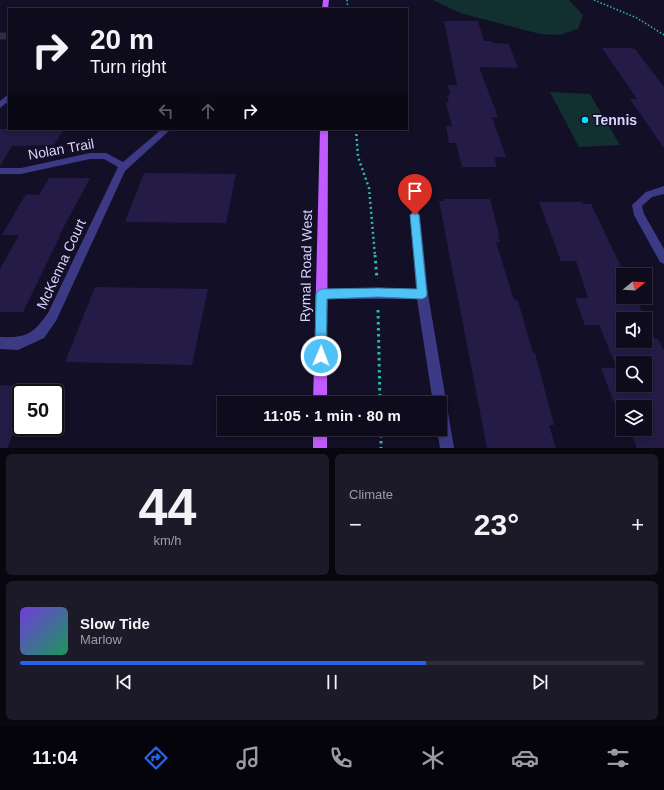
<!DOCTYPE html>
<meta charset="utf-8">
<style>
:root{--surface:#0e0b1c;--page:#1c1929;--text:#f1f3f6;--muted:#9b9ba3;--line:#2e2b3b;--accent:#2563eb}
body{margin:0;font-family:Helvetica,sans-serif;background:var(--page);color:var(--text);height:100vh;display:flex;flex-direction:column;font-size:15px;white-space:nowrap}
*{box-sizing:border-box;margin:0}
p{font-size:13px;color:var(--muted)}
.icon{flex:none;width:22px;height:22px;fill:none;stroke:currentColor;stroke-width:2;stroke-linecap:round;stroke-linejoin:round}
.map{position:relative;height:448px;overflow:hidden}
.panel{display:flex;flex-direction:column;gap:6px;padding:6px;background:#08060f;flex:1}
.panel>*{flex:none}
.guide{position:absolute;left:8px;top:8px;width:400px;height:122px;border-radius:0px;box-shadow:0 2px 6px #0003,0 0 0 1px var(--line);background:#0e0b1c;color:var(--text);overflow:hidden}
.needle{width:26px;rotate:72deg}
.buttons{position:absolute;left:616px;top:268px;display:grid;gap:8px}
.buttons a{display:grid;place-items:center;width:36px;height:36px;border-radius:0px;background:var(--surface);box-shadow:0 2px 6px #0003,0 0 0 1px var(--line);font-size:20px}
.speed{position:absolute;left:12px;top:384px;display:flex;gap:8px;font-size:20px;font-weight:700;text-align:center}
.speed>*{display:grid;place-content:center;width:52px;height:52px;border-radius:50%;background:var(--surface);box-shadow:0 2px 6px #0003,0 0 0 1px var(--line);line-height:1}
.speed .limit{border:2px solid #111;border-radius:6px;background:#fff;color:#111}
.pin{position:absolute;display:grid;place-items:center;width:34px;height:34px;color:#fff;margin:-41px -17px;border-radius:50% 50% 50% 0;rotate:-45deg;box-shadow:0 0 4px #0007}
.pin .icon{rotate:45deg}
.me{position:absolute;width:44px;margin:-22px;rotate:1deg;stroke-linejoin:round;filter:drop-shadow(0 0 3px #0008)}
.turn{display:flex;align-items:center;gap:14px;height:84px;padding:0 16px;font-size:18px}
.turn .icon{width:52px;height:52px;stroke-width:2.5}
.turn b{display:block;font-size:28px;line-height:34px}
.lanes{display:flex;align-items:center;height:38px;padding:0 16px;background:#0003;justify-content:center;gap:20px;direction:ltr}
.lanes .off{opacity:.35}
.big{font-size:30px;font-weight:700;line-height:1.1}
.panel .tile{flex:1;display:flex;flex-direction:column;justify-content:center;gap:6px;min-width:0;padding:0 14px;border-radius:6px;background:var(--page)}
.panel .dial{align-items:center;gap:0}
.dial b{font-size:52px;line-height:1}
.song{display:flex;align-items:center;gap:12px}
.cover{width:48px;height:48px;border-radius:6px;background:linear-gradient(135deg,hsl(260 70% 55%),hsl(150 70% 35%))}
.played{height:4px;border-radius:2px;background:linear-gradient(90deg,var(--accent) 65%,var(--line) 65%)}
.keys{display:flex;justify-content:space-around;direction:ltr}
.heat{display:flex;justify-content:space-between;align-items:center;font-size:22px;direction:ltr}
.panel .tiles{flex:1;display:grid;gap:6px;grid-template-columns:1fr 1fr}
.tile:last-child{grid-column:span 2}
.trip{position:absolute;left:217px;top:396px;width:230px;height:40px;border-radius:0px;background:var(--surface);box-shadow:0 2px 6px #0003,0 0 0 1px var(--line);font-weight:700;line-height:40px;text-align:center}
.tab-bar{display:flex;height:64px;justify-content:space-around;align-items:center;background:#06040b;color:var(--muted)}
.tab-bar .icon{width:28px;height:28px}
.tab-bar .selected{color:var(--accent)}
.tab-bar b{font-size:18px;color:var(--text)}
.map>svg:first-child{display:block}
.green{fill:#12302f}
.building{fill:#241b47;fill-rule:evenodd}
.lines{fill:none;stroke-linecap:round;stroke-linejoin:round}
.minor-tunnel{stroke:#312d47;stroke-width:7;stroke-dasharray:7 3.5;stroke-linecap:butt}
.path-far2{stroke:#2fb8b0;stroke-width:1.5;stroke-dasharray:1.5 2;stroke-linecap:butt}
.path-far1{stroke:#2fb8b0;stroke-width:2.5;stroke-dasharray:2 3;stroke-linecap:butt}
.path{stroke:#2fb8b0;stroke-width:3;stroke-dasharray:2.5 3.5;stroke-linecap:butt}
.minor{fill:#3d3a85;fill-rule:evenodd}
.major{fill:#c25bff;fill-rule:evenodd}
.route{fill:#4fc3f7;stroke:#337fa1}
.poi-dot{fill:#00e5ff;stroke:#130f26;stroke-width:1.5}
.labels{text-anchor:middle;stroke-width:3;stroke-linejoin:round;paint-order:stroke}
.poi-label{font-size:14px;font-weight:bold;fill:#d9d4ff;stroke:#130f26;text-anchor:start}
.street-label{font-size:14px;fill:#d9d4ff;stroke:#130f26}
</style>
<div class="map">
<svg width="664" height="448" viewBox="0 0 664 448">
<rect width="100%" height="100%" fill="#130f26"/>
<g class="green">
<polygon points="433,0 569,0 583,15 578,29 559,35 540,34 460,13"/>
<polygon points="550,92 590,94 620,145 579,147"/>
</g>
<g class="building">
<polygon points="444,21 478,21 484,41 492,41 493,43 509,44 518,68 479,67 498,117 492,117 506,157 494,157 497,167 462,167 456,143 449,143 446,126 452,126 446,103 449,101 447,96 450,94 448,85 457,85"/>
<polygon points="602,48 631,48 631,49 635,49 664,87 664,148 630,99 637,99"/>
<polygon points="0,129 64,129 54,145 12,146 0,166"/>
<polygon points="144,173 236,174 226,223 125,222"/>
<polygon points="49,178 90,178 59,236 60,236 23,312 0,312 0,269 19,235 2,235 26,194 39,195"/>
<polygon points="444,199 490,199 499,234 498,234 500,242 496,242 514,300 518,301 533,353 535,353 554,425 549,425 556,448 487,448 439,201 444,201"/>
<path d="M539,202H582L583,204H591L625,275H623V297H635L655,339H658L664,351V448H637L629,429H645V407H623V413L619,403H614L601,368H617L599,325H585L575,298H588L576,261H561ZM623,319H645V341H623ZM623,363H645V385H623Z"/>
<polygon points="95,287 208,289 192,365 65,362"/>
<polygon points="0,385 21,386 21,415 7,448 0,448"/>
</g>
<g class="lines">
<polyline class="minor-tunnel" points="0,36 6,36"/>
<g class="path-far2">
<polyline points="347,0 348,9"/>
<polyline points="594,0 637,18 664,35"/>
</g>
<polyline class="path-far1" points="356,129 358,157 369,188 375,256"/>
<g class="path">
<polyline points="375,255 377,279"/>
<polyline points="378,310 380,403"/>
<polyline points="381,429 381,448"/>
</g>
<g class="minor">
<polygon points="9,94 9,101 0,108 0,101"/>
<path d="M162,129H171L125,171L56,321L44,338L18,350L0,349V337C27,338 33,334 48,313L118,167L104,159H90L21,174H0V168H21L90,153H106L123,162Z"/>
<polygon points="664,186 664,194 652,197 642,206 644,214 664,249 664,264 660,262 634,215 632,205 646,192"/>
<polygon points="415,211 418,212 420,215 428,294 454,448 440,448 437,429 440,429 440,403 433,403 417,299 322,299 318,298 316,294 318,290 322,289 416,289 410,215 412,212"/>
</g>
<g class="major">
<polygon points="323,0 329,0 328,9 322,9"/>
<polygon points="320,129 328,129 327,403 313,403"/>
<rect x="313" y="429" width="14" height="19"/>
</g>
</g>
<polygon class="route" points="415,212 419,215 427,294 426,297 422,299 378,297 327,299 326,356 325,360 321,362 317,360 315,356 316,294 318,291 322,289 378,288 417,289 410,215"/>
<circle class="poi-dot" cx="585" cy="120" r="4"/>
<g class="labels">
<g class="poi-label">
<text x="593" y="125">Tennis</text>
</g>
<g class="street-label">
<text transform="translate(61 149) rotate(-10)" y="5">Nolan Trail</text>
<text transform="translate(61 264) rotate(-65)" y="5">McKenna Court</text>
<text transform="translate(306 266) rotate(-89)" y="5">Rymal Road West</text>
</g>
</g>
</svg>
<div class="buttons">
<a><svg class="needle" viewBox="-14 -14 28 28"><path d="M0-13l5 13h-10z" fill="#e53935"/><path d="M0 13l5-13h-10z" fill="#9b9ba3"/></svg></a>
<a><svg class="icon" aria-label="sound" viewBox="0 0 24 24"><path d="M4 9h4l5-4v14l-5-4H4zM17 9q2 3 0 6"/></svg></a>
<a><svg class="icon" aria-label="search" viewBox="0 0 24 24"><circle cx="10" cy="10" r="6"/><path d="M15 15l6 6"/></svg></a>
<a><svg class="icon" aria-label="layers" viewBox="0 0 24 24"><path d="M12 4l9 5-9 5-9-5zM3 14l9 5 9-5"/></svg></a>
</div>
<div class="speed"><div class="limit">50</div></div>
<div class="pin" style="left:415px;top:215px;background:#d93025"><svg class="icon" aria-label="arrive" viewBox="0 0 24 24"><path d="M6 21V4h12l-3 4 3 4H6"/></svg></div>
<svg class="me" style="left:321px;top:356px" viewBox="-20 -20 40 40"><circle r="17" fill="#4fc3f7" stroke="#fff" stroke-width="3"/><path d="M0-11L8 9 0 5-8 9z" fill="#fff"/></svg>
<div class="trip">11:05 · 1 min · 80 m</div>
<div class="guide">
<div class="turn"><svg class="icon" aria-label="right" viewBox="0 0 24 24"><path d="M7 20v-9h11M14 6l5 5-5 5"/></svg><div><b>20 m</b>Turn right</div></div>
<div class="lanes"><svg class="icon off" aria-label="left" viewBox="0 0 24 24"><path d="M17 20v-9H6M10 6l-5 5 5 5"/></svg><svg class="icon off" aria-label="ahead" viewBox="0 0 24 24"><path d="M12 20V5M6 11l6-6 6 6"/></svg><svg class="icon" aria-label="right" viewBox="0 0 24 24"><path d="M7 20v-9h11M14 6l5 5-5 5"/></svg></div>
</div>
</div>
<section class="panel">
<div class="tiles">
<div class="tile dial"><b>44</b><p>km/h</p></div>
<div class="tile"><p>Climate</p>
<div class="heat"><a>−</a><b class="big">23°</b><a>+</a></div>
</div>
<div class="tile">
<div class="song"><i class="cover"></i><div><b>Slow Tide</b><p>Marlow</p></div></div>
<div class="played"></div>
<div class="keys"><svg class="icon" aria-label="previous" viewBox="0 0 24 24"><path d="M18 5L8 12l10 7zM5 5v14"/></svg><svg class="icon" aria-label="pause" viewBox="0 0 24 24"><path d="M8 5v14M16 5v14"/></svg><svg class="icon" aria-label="next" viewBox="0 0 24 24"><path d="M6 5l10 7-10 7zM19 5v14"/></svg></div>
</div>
</div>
</section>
<nav class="tab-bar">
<b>11:04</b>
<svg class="icon selected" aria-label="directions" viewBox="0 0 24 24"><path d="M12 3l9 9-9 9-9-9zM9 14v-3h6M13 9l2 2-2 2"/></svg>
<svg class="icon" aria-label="music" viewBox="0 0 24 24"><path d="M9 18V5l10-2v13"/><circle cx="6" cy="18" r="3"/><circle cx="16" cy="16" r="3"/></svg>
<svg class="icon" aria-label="phone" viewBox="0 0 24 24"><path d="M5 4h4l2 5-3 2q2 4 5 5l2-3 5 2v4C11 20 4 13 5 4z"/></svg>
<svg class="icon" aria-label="climate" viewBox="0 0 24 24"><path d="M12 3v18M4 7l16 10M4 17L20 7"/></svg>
<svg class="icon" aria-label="car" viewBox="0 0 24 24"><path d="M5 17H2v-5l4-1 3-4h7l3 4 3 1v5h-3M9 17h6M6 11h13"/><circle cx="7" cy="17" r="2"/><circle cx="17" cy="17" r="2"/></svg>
<svg class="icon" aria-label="filters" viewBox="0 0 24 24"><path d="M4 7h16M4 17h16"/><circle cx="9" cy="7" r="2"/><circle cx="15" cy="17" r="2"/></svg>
</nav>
